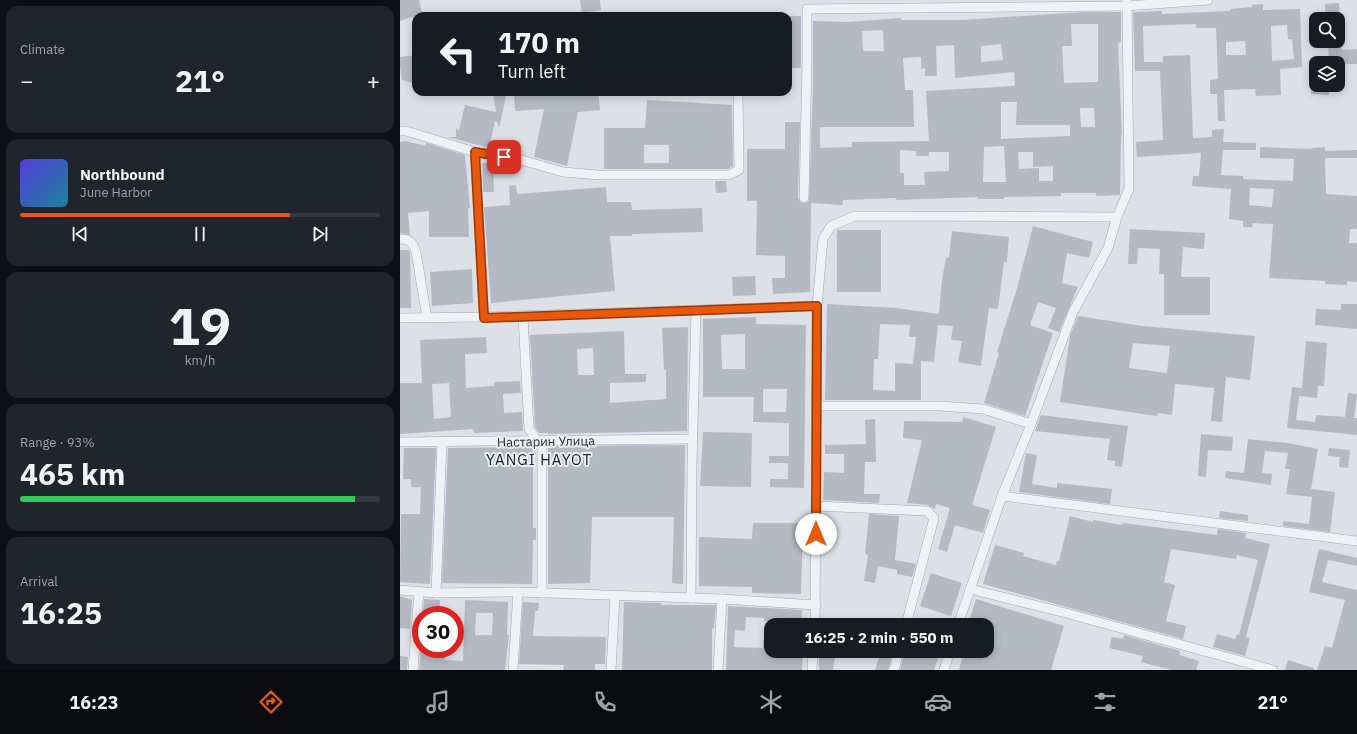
<!DOCTYPE html>
<meta charset="utf-8">
<style>
:root{--surface:#171b24;--page:#20242c;--text:#f1f3f6;--muted:#9ea1a6;--line:#363941;--accent:#ea580c}
body{margin:0;font-family:"IBM Plex Sans",sans-serif;background:var(--page);color:var(--text);height:100vh;display:flex;flex-direction:column;font-size:15px;white-space:nowrap}
*{box-sizing:border-box;margin:0}
p{font-size:13px;color:var(--muted)}
.icon{flex:none;width:22px;height:22px;fill:none;stroke:currentColor;stroke-width:2;stroke-linecap:round;stroke-linejoin:round}
.map{position:relative;flex:1;overflow:hidden}
.sheet{display:flex;flex-direction:column;gap:6px;padding:6px;background:#0d0f14;width:400px}
.sheet>*{flex:none}
.banner{position:absolute;left:12px;top:12px;width:380px;height:84px;border-radius:12px;box-shadow:0 2px 10px #0003;background:#171b24;color:var(--text);overflow:hidden}
.tools{position:absolute;left:909px;top:12px;display:grid;gap:8px}
.tools a{display:grid;place-items:center;width:36px;height:36px;border-radius:8px;background:var(--surface);box-shadow:0 2px 10px #0003;font-size:20px}
.speed{position:absolute;left:12px;top:606px;display:flex;gap:8px;font-size:20px;font-weight:700;text-align:center}
.speed>*{display:grid;place-content:center;width:52px;height:52px;border-radius:50%;background:var(--surface);box-shadow:0 2px 10px #0003;line-height:1}
.speed .limit{border:6px solid #d22;background:#fff;color:#111}
.pin{position:absolute;display:grid;place-items:center;width:34px;height:34px;color:#fff;margin:-17px;border-radius:8px;box-shadow:0 2px 6px #0006}
.me{position:absolute;width:44px;margin:-22px;rotate:0deg;stroke-linejoin:round;filter:drop-shadow(0 0 3px #0008)}
.turn{display:flex;align-items:center;gap:14px;height:84px;padding:0 20px;font-size:18px}
.turn .icon{width:52px;height:52px;stroke-width:2.5}
.turn b{display:block;font-size:28px;line-height:34px}
.big{font-size:30px;font-weight:800;line-height:1.1}
.sheet .tile{flex:1;display:flex;flex-direction:column;justify-content:center;gap:6px;min-width:0;padding:0 14px;border-radius:12px;background:var(--page)}
.sheet .dial{align-items:center;gap:0}
.dial b{font-size:52px;line-height:1}
.song{display:flex;align-items:center;gap:12px}
.cover{width:48px;height:48px;border-radius:6px;background:linear-gradient(135deg,hsl(250 70% 55%),hsl(190 70% 35%))}
.played{height:4px;border-radius:2px;background:linear-gradient(90deg,var(--accent) 75%,var(--line) 75%)}
.keys{display:flex;justify-content:space-around;direction:ltr}
.heat{display:flex;justify-content:space-between;align-items:center;font-size:22px;direction:ltr}
.charge{height:6px;border-radius:3px;background:linear-gradient(90deg,#34c759 93%,var(--line) 0)}
.trip{position:absolute;left:364px;top:618px;width:230px;height:40px;border-radius:12px;background:var(--surface);box-shadow:0 2px 10px #0003;font-weight:800;line-height:40px;text-align:center}
.menu{display:flex;height:64px;justify-content:space-around;align-items:center;background:#090b0e;color:var(--muted)}
.menu .icon{width:28px;height:28px}
.menu .selected{color:var(--accent)}
.menu b{font-size:18px;color:var(--text)}
main{display:flex;flex:1;min-height:0}
.map>svg:first-child{display:block}
.building{fill:#b4b9c3;fill-rule:evenodd}
.lines{fill:none;stroke-linecap:round;stroke-linejoin:round}
.street-casing{stroke:#a2a7b0;stroke-width:10}
.street{stroke:#eff1f5;stroke-width:9}
.route-casing{stroke:#983908;stroke-width:10}
.route{stroke:#ea580c;stroke-width:7}
.labels{text-anchor:middle;stroke-width:4;stroke-linejoin:round;paint-order:stroke}
.street-label{font-size:13px;fill:#262e3d;stroke:#eceff4}
.quarter-label{font-size:15px;letter-spacing:1px;fill:#191f2d;stroke:#eceff4}
</style>
<main>
<section class="sheet">
<div class="tile"><p>Climate</p>
<div class="heat"><a>−</a><b class="big">21°</b><a>+</a></div>
</div>
<div class="tile">
<div class="song"><i class="cover"></i><div><b>Northbound</b><p>June Harbor</p></div></div>
<div class="played"></div>
<div class="keys"><svg class="icon" aria-label="previous" viewBox="0 0 24 24"><path d="M18 5L8 12l10 7zM5 5v14"/></svg><svg class="icon" aria-label="pause" viewBox="0 0 24 24"><path d="M8 5v14M16 5v14"/></svg><svg class="icon" aria-label="next" viewBox="0 0 24 24"><path d="M6 5l10 7-10 7zM19 5v14"/></svg></div>
</div>
<div class="tile dial"><b>19</b><p>km/h</p></div>
<div class="tile"><p>Range · 93%</p><b class="big">465 km</b><div class="charge"></div></div>
<div class="tile"><p>Arrival</p><b class="big">16:25</b></div>
</section>
<div class="map">
<svg width="957" height="670" viewBox="0 0 957 670">
<rect width="100%" height="100%" fill="#dde0e6"/>
<g class="building">
<polygon points="0,0 19,0 23,16 16,16 0,21"/>
<polygon points="180,0 200,0 201,10 182,13"/>
<polygon points="939,3 940,19 926,19 925,4"/>
<path d="M863,4V10L900,9L902,67L880,69L881,95L856,96L855,89L824,90L825,121H818L817,94H810V80L818,79L816,28H796V24L743,26L744,62H763V56L790,55L793,138L812,137V130L824,129L823,142L856,143V150H823L821,175L843,176V179L893,181L894,159L860,158V147L912,149V148L925,147V151L957,150V158H925L926,194L957,196V229H950L949,243H957V282L947,281V285L925,284V281L869,278L873,224L853,223L852,227H843V221L829,219L831,189L792,186L793,176H799L801,153L737,157L736,142L763,140L760,71H735L733,12L762,11V14L830,11V9L852,7V5ZM887,25L888,39H892L894,59L872,61L871,26ZM845,41L846,55H826V42ZM850,188L874,189L872,207L849,205Z"/>
<path d="M684,12H721V42L718,43L722,135H721L720,195L696,196V193H661V196L604,197V199H578V197L496,200V198L443,200L442,205L411,203L410,292L373,294L372,278H385V256L356,255L357,201H347V149H385V122H400L398,198L401,203L409,201L413,86V21L449,22L501,18V20H563ZM671,24H698V82L664,83L662,46H672ZM483,30L484,51H463L462,31ZM601,44L603,60L581,62V46ZM554,45L555,78L614,72L615,86L526,91L529,141L452,142V147L420,148V127H514L513,90H505L503,58L521,57V69L525,68V76H537L536,46ZM601,102H617L616,125H670V136L601,139ZM680,108H694L695,127H681ZM604,146L606,182H583L584,147ZM500,150L516,151V156H529V152H549V171L524,172L525,185H504V173H500ZM618,152H633V167L653,166V181H639V168L619,169Z"/>
<rect x="388" y="16" width="13" height="52"/>
<polygon points="928,41 941,41 942,50 957,49 957,64 945,64 945,61 929,62"/>
<polygon points="16,55 16,84 2,80 0,67 0,57"/>
<polygon points="911,85 929,85 929,95 911,94"/>
<polygon points="93,92 107,92 99,128 97,122 95,121 89,148 48,137 56,137 56,129 59,130 65,105 96,112"/>
<polygon points="114,92 198,92 200,110 178,112 167,166 134,157 144,109 115,111"/>
<path d="M247,100L332,105L333,166L328,169H204V128H245ZM244,145H269V163H244Z"/>
<polygon points="6,141 25,146 26,143 65,155 70,208 68,208 69,237 29,237 29,211 8,213 10,235 0,233 0,142"/>
<polygon points="82,163 93,163 94,192 83,192"/>
<polygon points="315,181 326,181 327,192 316,193"/>
<polygon points="116,185 117,194 206,187 207,202 231,202 232,210 302,208 303,232 232,234 232,236 210,236 215,291 91,303 84,207 110,205 109,186"/>
<polygon points="633,226 693,242 689,258 667,253 662,283 678,287 659,332 648,328 656,308 638,302 630,325 653,333 625,416 584,403 599,353 597,352 618,285"/>
<polygon points="730,229 805,233 804,249 783,247 781,277 810,277 810,315 764,315 764,274 759,274 760,249 738,248 737,264 728,264"/>
<rect x="437" y="230" width="44" height="62"/>
<path d="M552,231L609,237L607,262H604L598,309L589,308L581,366L558,362L562,341L551,340L553,326L538,325L534,362L521,361V400H425L427,304L496,308L539,314L542,280L546,257L549,258ZM480,324L510,325L509,337H516L513,364L495,363V391L473,390L474,359H478Z"/>
<polygon points="0,250 9,250 10,254 11,308 0,308"/>
<polygon points="72,269 73,303 32,306 30,272"/>
<polygon points="355,276 356,295 333,296 332,277"/>
<polygon points="941,304 957,304 957,329 915,325 916,309 941,310"/>
<path d="M678,316L743,326L855,336L850,380L826,377L822,422L811,421L814,388L775,384L772,415L758,413L757,416L660,402L670,336ZM733,343L770,346L767,373L729,368Z"/>
<path d="M356,317V324L406,325L404,488L370,487V479H388V463H369V456H389V423L353,422L354,397H303V319ZM345,334V369H322L321,335ZM363,389H387L386,412H363Z"/>
<path d="M288,327L287,431L148,434V433H139L135,427L130,335L224,331L225,374H246V382L210,383V403L266,399V370H264L262,328ZM193,348L194,375H178L177,349Z"/>
<path d="M86,337L87,353L65,354L66,388L94,386V382L120,381L121,393L103,394L104,413L122,412L123,431L74,433L73,429L0,434V383H22L20,340ZM49,383L51,417L34,419L32,384Z"/>
<polygon points="906,341 927,343 924,386 918,386 917,398 899,396 896,420 915,422 916,415 945,417 948,393 957,394 954,418 957,418 957,435 887,428 892,387 902,388"/>
<polygon points="641,415 728,426 722,467 715,466 715,461 707,460 710,439 635,431"/>
<polygon points="563,417 596,427 572,505 590,510 583,533 555,525 547,552 538,549 550,508 536,504 535,509 527,505 507,503 522,440 503,438 504,421 562,422"/>
<polygon points="475,419 476,462 465,462 464,494 480,494 479,503 423,500 424,472 444,473 444,454 425,454 425,445 466,444 465,420"/>
<polygon points="303,432 352,433 351,487 300,486"/>
<polygon points="801,434 833,437 832,451 808,450 806,477 798,476"/>
<polygon points="848,439 888,443 918,449 911,489 935,492 930,532 883,526 883,521 909,524 912,497 886,494 890,469 885,469 888,453 865,451 862,473 872,474 871,485 825,478 826,471 844,473"/>
<polygon points="285,445 283,584 272,583 274,517 192,517 190,583 148,584 148,446"/>
<polygon points="133,447 133,528 136,528 136,540 133,540 132,584 42,583 48,448"/>
<polygon points="4,448 36,448 30,584 0,582 1,514 20,514 21,487 11,487 11,479 3,479"/>
<polygon points="929,448 950,450 948,468 939,467 940,457 928,456"/>
<polygon points="626,453 637,455 632,484 657,488 657,483 712,489 710,504 619,492"/>
<polygon points="820,511 848,515 848,521 819,518"/>
<polygon points="469,514 499,516 495,560 516,564 512,577 497,574 497,570 478,566 475,583 464,581 468,555 465,554"/>
<polygon points="670,516 693,522 693,520 722,525 723,523 817,535 818,529 846,533 845,538 870,544 846,637 850,638 845,656 813,647 817,634 835,639 837,634 839,635 858,560 837,555 836,559 771,549 764,582 775,585 766,621 786,626 783,639 583,584 595,545 624,553 623,556 656,565 657,561 659,561"/>
<polygon points="353,523 403,523 401,594 352,593 352,587 299,586 299,537 352,539"/>
<polygon points="919,549 957,558 957,566 928,560 922,582 957,590 957,670 917,670 925,646 932,648 945,600 909,592"/>
<polygon points="531,573 562,583 551,616 520,606"/>
<polygon points="0,596 12,600 10,629 0,628"/>
<polygon points="24,599 40,600 39,615 23,615"/>
<polygon points="576,599 664,626 651,670 559,670 564,651 587,651 587,625 568,625"/>
<path d="M65,600L108,602L107,635H109L105,670H19L21,649H46L45,660L63,661ZM76,613H93L92,635H75Z"/>
<polygon points="123,602 139,603 138,611 135,611 133,636 206,637 205,664 195,664 195,670 163,670 164,665 119,664"/>
<polygon points="224,602 261,603 261,605 316,605 314,629 312,628 312,670 222,670"/>
<polygon points="328,606 402,610 401,625 392,625 392,622 364,621 364,618 346,617 345,631 335,630 334,647 363,648 363,640 371,640 371,651 403,651 402,670 326,670"/>
<polygon points="724,635 780,651 779,655 799,661 796,670 771,670 741,662 743,656 709,648 712,637 723,639"/>
<polygon points="419,651 436,651 433,670 419,670"/>
<polygon points="481,651 493,651 488,670 475,670"/>
<polygon points="505,651 540,652 534,670 500,670"/>
<polygon points="0,656 8,657 7,670 0,670"/>
<polygon points="888,660 914,668 914,670 885,670"/>
</g>
<g class="lines">
<defs>
<g id="street">
<polyline points="0,131 6,131 75,152 118,159 163,172 199,175 329,175 339,170 338,92"/>
<polyline points="75,152 84,317"/>
<polyline points="404,198 407,61 407,9 727,6 808,0"/>
<path d="M0,239C10,239 13,243 16,252L27,318"/>
<polyline points="123,316 129,429 138,442"/>
<polyline points="0,318 84,317 417,306"/>
<polyline points="417,406 540,406 583,409 631,424"/>
<polyline points="0,442 293,439"/>
<polyline points="602,496 957,541"/>
<polyline points="416,506 527,511 534,518 506,625"/>
<polyline points="570,589 666,613 873,670"/>
<polyline points="0,590 36,593 118,592 322,599 416,605"/>
<polyline points="36,593 42,442"/>
<polyline points="142,593 142,442"/>
<polyline points="291,598 292,465 296,310"/>
<polyline points="415,625 417,306 423,239 431,226 455,216 717,217 729,189 727,0"/>
<polyline points="558,625 602,496 631,424 673,312 708,248 717,217"/>
<polyline points="13,670 19,591"/>
<polyline points="113,670 118,592"/>
<polyline points="211,670 215,596"/>
<polyline points="318,670 322,599"/>
<polyline points="412,670 413,651"/>
<polyline points="494,670 499,651"/>
<polyline points="544,670 550,651"/>
</g>
</defs>
<use href="#street" class="street-casing"/>
<use href="#street" class="street"/>
</g>
<g class="lines">
<defs>
<polyline id="route" points="104,157 75,152 84,318 417,306 416,534"/>
</defs>
<use href="#route" class="route-casing"/>
<use href="#route" class="route"/>
</g>
<g class="labels">
<g class="street-label">
<text transform="translate(146 441) rotate(-1)" y="5">Настарин Улица</text>
</g>
<g class="quarter-label">
<text x="139" y="465">YANGI HAYOT</text>
</g>
</g>
</svg>
<div class="tools">
<a><svg class="icon" aria-label="search" viewBox="0 0 24 24"><circle cx="10" cy="10" r="6"/><path d="M15 15l6 6"/></svg></a>
<a><svg class="icon" aria-label="layers" viewBox="0 0 24 24"><path d="M12 4l9 5-9 5-9-5zM3 14l9 5 9-5"/></svg></a>
</div>
<div class="speed"><div class="limit">30</div></div>
<div class="pin" style="left:104px;top:157px;background:#d93025"><svg class="icon" aria-label="arrive" viewBox="0 0 24 24"><path d="M6 21V4h12l-3 4 3 4H6"/></svg></div>
<svg class="me" style="left:416px;top:534px" viewBox="-20 -20 40 40"><circle r="19" fill="#fff"/><path d="M0-13L10 11 0 6-10 11z" fill="#ea580c"/></svg>
<div class="trip">16:25 · 2 min · 550 m</div>
<div class="banner">
<div class="turn"><svg class="icon" aria-label="left" viewBox="0 0 24 24"><path d="M17 20v-9H6M10 6l-5 5 5 5"/></svg><div><b>170 m</b>Turn left</div></div>
</div>
</div>
</main>
<nav class="menu">
<b>16:23</b>
<svg class="icon selected" aria-label="directions" viewBox="0 0 24 24"><path d="M12 3l9 9-9 9-9-9zM9 14v-3h6M13 9l2 2-2 2"/></svg>
<svg class="icon" aria-label="music" viewBox="0 0 24 24"><path d="M9 18V5l10-2v13"/><circle cx="6" cy="18" r="3"/><circle cx="16" cy="16" r="3"/></svg>
<svg class="icon" aria-label="phone" viewBox="0 0 24 24"><path d="M5 4h4l2 5-3 2q2 4 5 5l2-3 5 2v4C11 20 4 13 5 4z"/></svg>
<svg class="icon" aria-label="climate" viewBox="0 0 24 24"><path d="M12 3v18M4 7l16 10M4 17L20 7"/></svg>
<svg class="icon" aria-label="car" viewBox="0 0 24 24"><path d="M5 17H2v-5l4-1 3-4h7l3 4 3 1v5h-3M9 17h6M6 11h13"/><circle cx="7" cy="17" r="2"/><circle cx="17" cy="17" r="2"/></svg>
<svg class="icon" aria-label="filters" viewBox="0 0 24 24"><path d="M4 7h16M4 17h16"/><circle cx="9" cy="7" r="2"/><circle cx="15" cy="17" r="2"/></svg>
<b>21°</b>
</nav>
